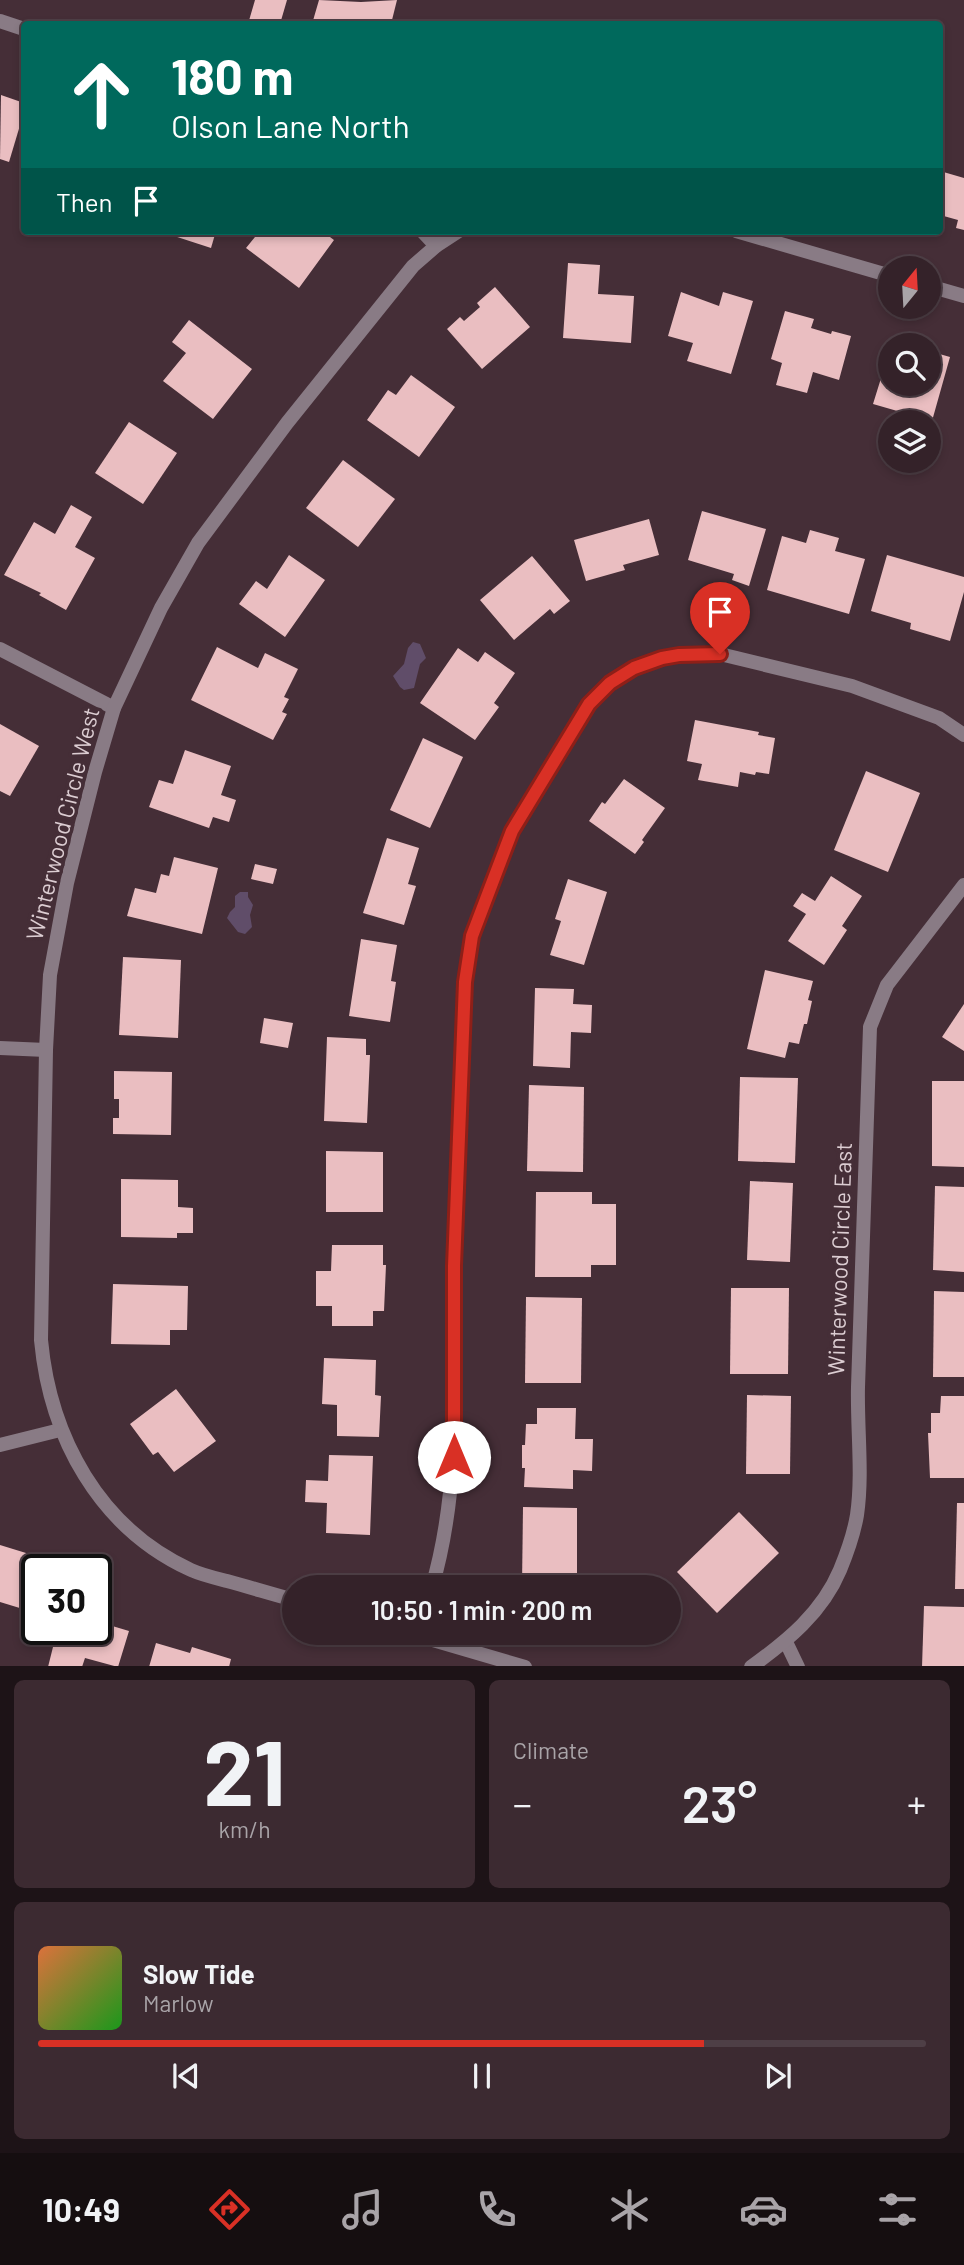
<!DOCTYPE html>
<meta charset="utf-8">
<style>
:root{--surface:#342229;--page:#3c2a31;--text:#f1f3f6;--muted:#a9a4a8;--line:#4e3f46;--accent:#d93025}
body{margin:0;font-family:Barlow,sans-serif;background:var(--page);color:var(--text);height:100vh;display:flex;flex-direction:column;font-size:26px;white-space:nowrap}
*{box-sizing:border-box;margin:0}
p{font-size:23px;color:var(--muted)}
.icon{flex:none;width:38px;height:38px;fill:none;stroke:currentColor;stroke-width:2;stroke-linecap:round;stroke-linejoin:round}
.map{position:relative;height:1666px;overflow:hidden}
.panel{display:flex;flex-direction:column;gap:14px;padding:14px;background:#1d1317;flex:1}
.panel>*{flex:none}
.guide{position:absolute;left:21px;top:21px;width:922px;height:214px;border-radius:7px;box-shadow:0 4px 10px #0003,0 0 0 2px var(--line);background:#00695c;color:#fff;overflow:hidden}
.needle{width:46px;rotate:18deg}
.buttons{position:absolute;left:878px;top:256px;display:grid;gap:14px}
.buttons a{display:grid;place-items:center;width:63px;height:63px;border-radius:50%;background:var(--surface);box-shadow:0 4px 10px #0003,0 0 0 2px var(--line);font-size:35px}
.speed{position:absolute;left:21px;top:1554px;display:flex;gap:14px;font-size:35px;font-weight:700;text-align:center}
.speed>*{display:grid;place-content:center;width:91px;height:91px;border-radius:50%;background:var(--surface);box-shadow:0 4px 10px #0003,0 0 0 2px var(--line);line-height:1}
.speed .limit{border:4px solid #111;border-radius:10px;background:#fff;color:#111}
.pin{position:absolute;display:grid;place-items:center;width:60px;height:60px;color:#fff;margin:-72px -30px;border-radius:50% 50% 50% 0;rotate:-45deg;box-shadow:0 0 7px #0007}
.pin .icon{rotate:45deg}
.me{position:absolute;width:77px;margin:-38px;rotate:0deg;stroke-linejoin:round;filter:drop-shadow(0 0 5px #0008)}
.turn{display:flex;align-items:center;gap:24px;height:147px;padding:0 35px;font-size:32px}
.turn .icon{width:91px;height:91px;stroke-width:2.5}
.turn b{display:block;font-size:49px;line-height:60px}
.then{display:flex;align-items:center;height:66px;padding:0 35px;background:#0003;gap:14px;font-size:26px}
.big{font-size:52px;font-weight:600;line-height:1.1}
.panel .widget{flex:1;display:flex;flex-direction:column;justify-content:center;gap:10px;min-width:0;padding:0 24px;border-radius:10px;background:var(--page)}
.panel .dial{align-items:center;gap:0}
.dial b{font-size:91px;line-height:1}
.song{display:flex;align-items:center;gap:21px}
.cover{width:84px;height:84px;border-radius:10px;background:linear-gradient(135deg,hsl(20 70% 55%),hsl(120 70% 35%))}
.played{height:7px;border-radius:4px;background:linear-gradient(90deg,var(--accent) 75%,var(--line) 75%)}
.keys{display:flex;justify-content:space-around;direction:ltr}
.heat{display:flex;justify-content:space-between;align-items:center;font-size:38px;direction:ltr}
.panel .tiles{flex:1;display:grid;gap:14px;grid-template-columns:1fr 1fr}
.widget:last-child{grid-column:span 2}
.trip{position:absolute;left:282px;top:1575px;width:399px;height:70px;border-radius:35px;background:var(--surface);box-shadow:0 4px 10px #0003,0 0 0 2px var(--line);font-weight:600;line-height:70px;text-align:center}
.tabs{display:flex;height:112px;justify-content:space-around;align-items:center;background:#150e10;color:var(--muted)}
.tabs .icon{width:49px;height:49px}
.tabs .selected{color:var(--accent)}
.tabs b{font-size:32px;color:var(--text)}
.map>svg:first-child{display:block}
.water{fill:#604d69}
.building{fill:#eabec1}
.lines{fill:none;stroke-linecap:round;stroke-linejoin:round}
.street{stroke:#897b85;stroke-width:14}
.route-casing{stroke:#8d1f18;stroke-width:18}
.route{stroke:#d93025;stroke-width:12}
.labels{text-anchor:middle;stroke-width:7;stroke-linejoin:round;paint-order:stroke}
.street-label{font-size:23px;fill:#dccdd2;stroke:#452e37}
</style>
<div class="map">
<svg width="964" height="1667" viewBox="0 0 964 1667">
<rect width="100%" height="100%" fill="#452e37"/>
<g class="water">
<polygon points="413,642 420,644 426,658 420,664 414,688 404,690 400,687 393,676 404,664 408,648"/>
<polygon points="240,892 248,892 248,897 253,905 250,915 252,927 245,934 238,932 227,918 230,912 235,907 235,896"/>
</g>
<g class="building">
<polygon points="255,0 287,0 280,24 248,24"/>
<polygon points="319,0 361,2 397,0 391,24 312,24"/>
<polygon points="1,95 24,103 24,112 9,162 0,159"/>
<polygon points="940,171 964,178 964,230 956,228 958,220 940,215"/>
<polygon points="169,231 216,231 211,248 168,234"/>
<polygon points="260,231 313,231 316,233 322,231 334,240 299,288 246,248"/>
<polygon points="568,263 600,265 598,294 634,296 631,343 563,338"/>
<polygon points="495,287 530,327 482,369 447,329 460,317 464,321 480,307 477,303"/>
<polygon points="681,292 719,306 723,292 753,301 731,374 687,361 693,343 668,336"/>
<polygon points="785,311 814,319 811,328 831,334 832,331 851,336 839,380 813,372 807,393 776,385 782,363 771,359"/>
<polygon points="189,320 252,369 213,419 163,381 186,353 172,342"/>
<polygon points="891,346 891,383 929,383 929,351 950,357 932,421 873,404"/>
<polygon points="411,375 455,407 419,457 367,420 388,390 396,395"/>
<polygon points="129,422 177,453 143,504 95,473"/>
<polygon points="343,460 395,499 358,547 306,508"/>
<polygon points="71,505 92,517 75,547 95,558 66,610 39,595 41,593 4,575 34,522 55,534"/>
<polygon points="702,511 766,529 749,586 732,580 734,574 688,560"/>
<polygon points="649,519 659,555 623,565 625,570 586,581 574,540"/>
<polygon points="810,530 839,538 835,551 865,559 849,614 767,590 782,536 806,543"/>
<polygon points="289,555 325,580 285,637 239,604 256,581 267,589"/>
<polygon points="887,555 964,577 964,592 950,641 910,629 911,623 871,611"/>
<polygon points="532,556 570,601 554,614 550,609 514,640 480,600"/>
<polygon points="217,647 258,668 265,653 298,669 284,697 289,699 282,712 287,714 273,740 191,700"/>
<polygon points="458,648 478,662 485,652 515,673 494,703 499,707 475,740 420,703"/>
<polygon points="695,720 759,732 758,735 775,738 769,774 756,772 755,775 740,772 738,787 698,780 702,764 687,761"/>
<polygon points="0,724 39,746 10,796 0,791"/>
<polygon points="423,738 463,757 430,828 390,810"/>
<polygon points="185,750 231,766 221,795 236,800 229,822 213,817 209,828 149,807 159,780 173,784"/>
<polygon points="866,771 920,793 888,872 834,850"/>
<polygon points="624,779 665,808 642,840 644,842 635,854 589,821 602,802 605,804"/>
<polygon points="387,838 419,848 408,884 416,886 404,925 363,913"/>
<polygon points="174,857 218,868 202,934 127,916 135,888 156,893 161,874 169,876"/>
<polygon points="255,864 277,869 273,884 251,879"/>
<polygon points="831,876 862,896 842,926 847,930 824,965 788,941 806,914 793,906 802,893 815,901"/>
<polygon points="568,879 607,892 584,965 550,955 561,921 555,919"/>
<polygon points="361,939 397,945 391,981 396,982 390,1022 349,1016"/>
<polygon points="123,957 181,960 178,1038 119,1035"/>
<polygon points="765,970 813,981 808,1000 812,1001 807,1024 804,1024 799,1044 789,1042 785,1058 747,1049"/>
<polygon points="535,988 574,989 573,1004 592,1005 591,1033 571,1032 570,1068 533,1066"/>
<polygon points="964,1004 964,1051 942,1037"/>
<polygon points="264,1018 293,1023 288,1048 260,1043"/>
<polygon points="327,1037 366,1039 366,1055 370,1055 367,1123 324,1121"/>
<polygon points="114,1071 172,1072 171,1135 113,1134 113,1118 119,1118 119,1099 114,1099"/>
<polygon points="740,1077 798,1078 795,1163 738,1161"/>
<polygon points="932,1081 964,1081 964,1167 932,1166"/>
<polygon points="529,1085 584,1087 583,1172 527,1171"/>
<polygon points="326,1151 383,1152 383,1212 326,1212"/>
<polygon points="121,1179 178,1180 178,1207 193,1208 193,1233 177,1233 177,1238 121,1237"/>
<polygon points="750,1181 793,1183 790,1262 747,1260"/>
<polygon points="935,1186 964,1187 964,1272 933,1270"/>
<polygon points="536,1192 592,1192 592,1204 616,1204 616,1265 591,1265 591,1277 535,1277"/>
<polygon points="332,1245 383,1245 383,1265 386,1265 384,1311 373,1311 373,1326 332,1326 332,1306 316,1306 316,1271 331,1271"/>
<polygon points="113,1284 188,1286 187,1330 170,1330 170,1345 111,1344"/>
<polygon points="731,1288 789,1288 788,1374 730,1374"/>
<polygon points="934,1291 964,1292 964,1377 933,1377"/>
<polygon points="526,1297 582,1298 581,1383 525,1383"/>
<polygon points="324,1358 376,1360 375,1395 381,1396 379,1437 337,1436 337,1405 322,1404"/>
<polygon points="176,1389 216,1441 174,1472 158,1452 153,1455 130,1424"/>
<polygon points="747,1395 791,1396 790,1474 746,1474"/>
<polygon points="941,1396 964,1396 964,1478 930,1478 928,1433 931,1433 931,1413 940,1413"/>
<polygon points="537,1408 576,1408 575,1439 593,1439 592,1471 573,1470 573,1489 524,1487 525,1468 522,1468 522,1445 525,1445 526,1424 537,1424"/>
<polygon points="329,1455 373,1456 370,1535 326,1533 327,1503 305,1502 306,1480 328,1481"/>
<polygon points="957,1503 964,1503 964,1589 955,1589"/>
<polygon points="523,1507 577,1508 577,1587 522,1587"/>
<polygon points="739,1512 779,1553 717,1613 677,1572"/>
<polygon points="0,1545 39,1557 23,1609 0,1602"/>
<polygon points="924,1606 964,1607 964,1667 922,1667"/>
<polygon points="96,1610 112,1615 109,1625 129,1631 118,1667 85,1658 82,1667 48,1667 53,1647 34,1642 37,1629 96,1629"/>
<polygon points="156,1643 190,1653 192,1647 231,1659 229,1667 149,1667"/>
</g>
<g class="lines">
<g class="street">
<polyline points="0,21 24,29"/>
<polyline points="422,231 436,246"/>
<polyline points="736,231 891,276"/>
<polyline points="929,286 964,296"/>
<polyline points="0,649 114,708"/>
<polyline points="0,1048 46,1050"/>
<polyline points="0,1445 60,1430"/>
<path d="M432,1587C462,1484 454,1376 454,1270C455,1174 461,1078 465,982L472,936L512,831L589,704L610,683L634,668L662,658L679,655L720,654L852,686L939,718L964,735"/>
<path d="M294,1600C272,1594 249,1587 227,1581C215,1578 202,1575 191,1570C99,1528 50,1437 41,1340L46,1050L50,975L67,883L95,772L114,708L161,608L198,543L287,423L413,266L436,246L459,231"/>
<polyline points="409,1633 525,1667"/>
<polyline points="786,1642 798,1667"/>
<path d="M751,1667C787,1641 822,1613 840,1570C847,1553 854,1533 857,1515C863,1474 857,1429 858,1387C863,1267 867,1147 870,1027L887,985L964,885"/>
</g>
</g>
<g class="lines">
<defs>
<polyline id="route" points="454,1457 454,1266 465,982 472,936 512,831 589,704 610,683 634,668 662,658 679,655 720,654"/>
</defs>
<use href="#route" class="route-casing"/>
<use href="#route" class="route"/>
</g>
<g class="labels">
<g class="street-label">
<text transform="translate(63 824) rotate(-76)" y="8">Winterwood Circle West</text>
<text transform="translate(840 1259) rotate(-88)" y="8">Winterwood Circle East</text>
</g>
</g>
</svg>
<div class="buttons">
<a><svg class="needle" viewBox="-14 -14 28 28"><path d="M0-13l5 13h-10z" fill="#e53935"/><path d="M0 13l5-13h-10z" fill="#a9a4a8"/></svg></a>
<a><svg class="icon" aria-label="search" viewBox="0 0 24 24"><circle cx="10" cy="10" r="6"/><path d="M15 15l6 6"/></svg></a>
<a><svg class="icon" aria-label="layers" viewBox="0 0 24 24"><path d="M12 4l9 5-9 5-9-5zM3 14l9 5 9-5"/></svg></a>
</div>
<div class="speed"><div class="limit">30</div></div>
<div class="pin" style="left:720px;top:654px;background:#d93025"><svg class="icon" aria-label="arrive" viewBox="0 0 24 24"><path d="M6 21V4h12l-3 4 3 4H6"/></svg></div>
<svg class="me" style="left:454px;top:1457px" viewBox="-20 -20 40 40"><circle r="19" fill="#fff"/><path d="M0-13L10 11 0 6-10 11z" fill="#d93025"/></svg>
<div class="trip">10:50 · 1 min · 200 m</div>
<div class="guide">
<div class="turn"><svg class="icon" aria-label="ahead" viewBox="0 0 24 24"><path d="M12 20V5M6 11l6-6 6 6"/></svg><div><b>180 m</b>Olson Lane North</div></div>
<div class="then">Then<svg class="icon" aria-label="arrive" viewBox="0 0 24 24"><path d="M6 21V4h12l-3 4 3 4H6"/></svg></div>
</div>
</div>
<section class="panel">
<div class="tiles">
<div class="widget dial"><b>21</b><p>km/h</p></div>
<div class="widget"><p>Climate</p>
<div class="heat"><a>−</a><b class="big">23°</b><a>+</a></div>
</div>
<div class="widget">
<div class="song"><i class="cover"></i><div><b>Slow Tide</b><p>Marlow</p></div></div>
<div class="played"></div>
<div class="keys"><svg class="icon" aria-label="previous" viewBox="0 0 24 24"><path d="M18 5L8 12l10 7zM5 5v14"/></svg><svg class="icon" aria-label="pause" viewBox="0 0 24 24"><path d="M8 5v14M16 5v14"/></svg><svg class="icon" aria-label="next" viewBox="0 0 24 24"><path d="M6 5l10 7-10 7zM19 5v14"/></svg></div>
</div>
</div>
</section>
<nav class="tabs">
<b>10:49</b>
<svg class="icon selected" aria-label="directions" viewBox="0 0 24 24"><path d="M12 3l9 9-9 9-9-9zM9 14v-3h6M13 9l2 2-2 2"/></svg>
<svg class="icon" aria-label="music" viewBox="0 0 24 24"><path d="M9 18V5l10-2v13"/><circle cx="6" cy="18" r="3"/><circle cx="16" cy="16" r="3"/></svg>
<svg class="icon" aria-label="phone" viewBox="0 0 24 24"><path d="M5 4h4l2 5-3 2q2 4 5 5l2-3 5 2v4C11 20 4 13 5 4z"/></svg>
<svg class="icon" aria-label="climate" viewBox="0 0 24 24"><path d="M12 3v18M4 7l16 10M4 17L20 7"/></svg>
<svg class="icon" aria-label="car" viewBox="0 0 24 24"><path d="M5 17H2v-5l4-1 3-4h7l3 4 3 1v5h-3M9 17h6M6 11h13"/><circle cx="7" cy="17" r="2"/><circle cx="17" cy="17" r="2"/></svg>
<svg class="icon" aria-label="filters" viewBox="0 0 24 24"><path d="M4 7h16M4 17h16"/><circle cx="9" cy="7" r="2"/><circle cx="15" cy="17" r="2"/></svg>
</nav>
